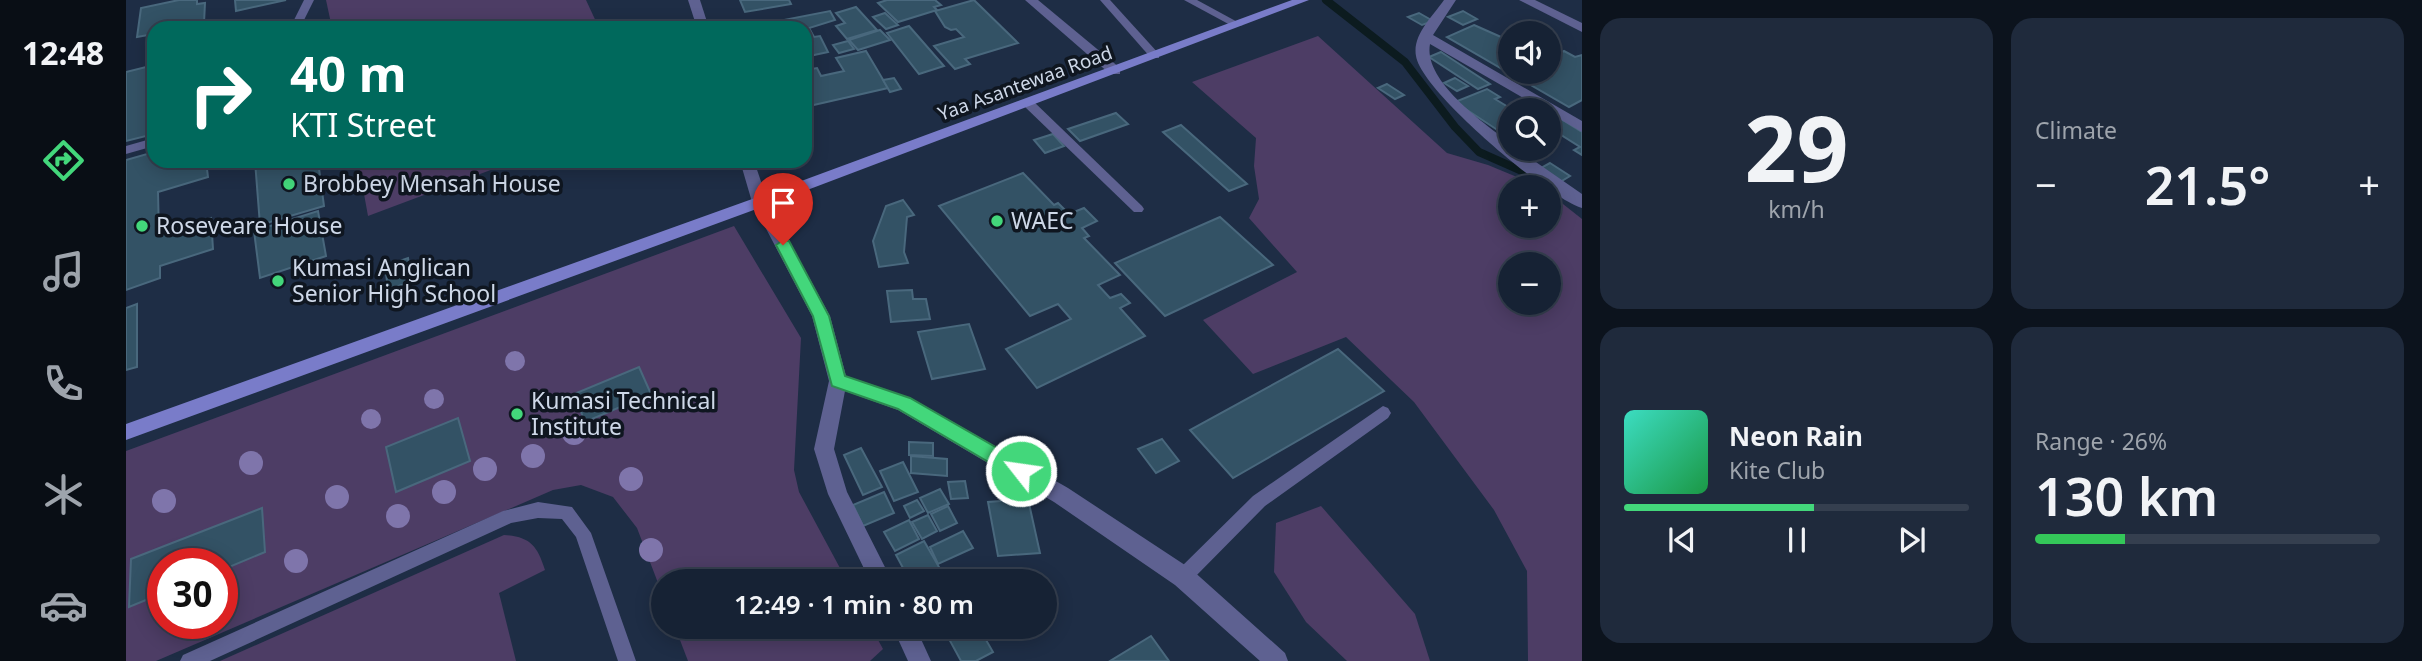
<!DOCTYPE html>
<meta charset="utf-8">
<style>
:root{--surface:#162234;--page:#1f2a3c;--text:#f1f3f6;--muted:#9ea4ac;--line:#353f4f;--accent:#43d77b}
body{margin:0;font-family:"Noto Sans",sans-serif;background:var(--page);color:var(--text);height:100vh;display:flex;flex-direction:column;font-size:26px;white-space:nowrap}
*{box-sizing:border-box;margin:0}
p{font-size:23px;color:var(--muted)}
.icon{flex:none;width:38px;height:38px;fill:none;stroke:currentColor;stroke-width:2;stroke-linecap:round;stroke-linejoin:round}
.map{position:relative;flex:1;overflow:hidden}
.drawer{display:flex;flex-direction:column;gap:18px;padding:18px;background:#0c131d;width:840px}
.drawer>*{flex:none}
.top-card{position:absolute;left:21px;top:21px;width:665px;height:147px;border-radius:21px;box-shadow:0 4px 18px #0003,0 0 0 2px var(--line);background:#00695c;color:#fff;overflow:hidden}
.buttons{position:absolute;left:1372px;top:21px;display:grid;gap:14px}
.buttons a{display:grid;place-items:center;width:63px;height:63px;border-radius:50%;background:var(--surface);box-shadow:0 4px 18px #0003,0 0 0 2px var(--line);font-size:35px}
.speed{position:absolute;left:21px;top:548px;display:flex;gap:14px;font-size:35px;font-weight:700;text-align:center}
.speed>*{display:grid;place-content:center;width:91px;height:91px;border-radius:50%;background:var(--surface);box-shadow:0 4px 18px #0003,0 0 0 2px var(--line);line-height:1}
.speed .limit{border:10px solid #d22;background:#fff;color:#111}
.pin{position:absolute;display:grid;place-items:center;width:60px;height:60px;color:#fff;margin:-72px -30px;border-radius:50% 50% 50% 0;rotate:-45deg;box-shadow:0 0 7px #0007}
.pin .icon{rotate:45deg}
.me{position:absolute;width:77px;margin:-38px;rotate:300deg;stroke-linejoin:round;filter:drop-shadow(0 0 5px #0008)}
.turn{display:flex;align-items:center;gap:24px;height:147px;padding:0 28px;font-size:32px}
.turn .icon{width:91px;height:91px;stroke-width:2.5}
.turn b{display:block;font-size:49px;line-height:60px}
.big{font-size:52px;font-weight:600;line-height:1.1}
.drawer .card{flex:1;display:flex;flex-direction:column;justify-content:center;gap:10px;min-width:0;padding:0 24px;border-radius:21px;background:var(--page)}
.drawer .dial{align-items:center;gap:0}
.dial b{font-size:91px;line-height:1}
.song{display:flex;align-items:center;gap:21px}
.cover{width:84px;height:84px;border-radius:10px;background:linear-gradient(135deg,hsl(170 70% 55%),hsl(140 70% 35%))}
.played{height:7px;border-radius:4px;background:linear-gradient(90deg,var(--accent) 55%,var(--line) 55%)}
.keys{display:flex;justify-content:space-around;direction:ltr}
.heat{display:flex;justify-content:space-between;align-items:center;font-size:38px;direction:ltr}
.charge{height:10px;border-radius:5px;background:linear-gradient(90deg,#34c759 26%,var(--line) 0)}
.drawer .tiles{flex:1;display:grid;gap:18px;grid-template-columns:repeat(2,1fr)}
.trip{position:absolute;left:525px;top:569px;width:406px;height:70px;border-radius:35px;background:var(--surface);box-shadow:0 4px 18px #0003,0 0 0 2px var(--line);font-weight:600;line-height:70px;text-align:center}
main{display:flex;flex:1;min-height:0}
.dock{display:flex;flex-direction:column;width:126px;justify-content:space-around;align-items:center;background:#090e15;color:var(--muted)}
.dock .icon{width:49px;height:49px}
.dock .selected{color:var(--accent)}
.dock b{font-size:32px;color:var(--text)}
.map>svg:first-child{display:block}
.green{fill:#4d3d65;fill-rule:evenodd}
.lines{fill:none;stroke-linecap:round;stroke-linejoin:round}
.stream-far1{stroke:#0c1b1f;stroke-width:8}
.stream{stroke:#0c1b1f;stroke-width:9}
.building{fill:#335265;stroke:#49687d;stroke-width:2}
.lane{fill:#5e6191;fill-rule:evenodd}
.street{fill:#5e6191;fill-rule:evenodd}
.secondary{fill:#797cc9;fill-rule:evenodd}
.tree{fill:#7f75ab}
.route{fill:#43d77b;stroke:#2c8c50;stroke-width:2}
.poi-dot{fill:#43d77b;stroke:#0f1620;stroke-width:2.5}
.labels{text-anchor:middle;stroke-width:7;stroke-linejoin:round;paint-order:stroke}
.far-street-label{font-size:19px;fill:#ced8e8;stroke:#0f1620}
.poi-label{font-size:23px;fill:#ced8e8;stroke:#0f1620;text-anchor:start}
</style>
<main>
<nav class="dock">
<b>12:48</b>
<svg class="icon selected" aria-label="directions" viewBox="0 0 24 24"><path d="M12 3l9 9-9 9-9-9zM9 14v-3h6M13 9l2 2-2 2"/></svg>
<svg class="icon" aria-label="music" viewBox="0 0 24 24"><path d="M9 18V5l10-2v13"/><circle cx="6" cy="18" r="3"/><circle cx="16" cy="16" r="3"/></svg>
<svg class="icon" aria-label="phone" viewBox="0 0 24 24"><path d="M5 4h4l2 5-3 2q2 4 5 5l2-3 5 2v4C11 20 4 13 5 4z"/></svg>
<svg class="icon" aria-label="climate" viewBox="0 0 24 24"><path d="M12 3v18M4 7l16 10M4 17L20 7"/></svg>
<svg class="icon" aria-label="car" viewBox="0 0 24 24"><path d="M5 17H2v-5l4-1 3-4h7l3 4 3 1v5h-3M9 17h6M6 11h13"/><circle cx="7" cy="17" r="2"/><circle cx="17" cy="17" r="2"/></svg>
</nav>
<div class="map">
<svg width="1456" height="661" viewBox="0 0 1456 661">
<rect width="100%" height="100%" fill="#1e2d45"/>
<g class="green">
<polygon points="200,0 460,0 473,28 206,28"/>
<path d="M1192,36L1321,153L1362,165L1415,187H1384V226H1423V193L1456,219V661H1402L1401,571L1368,510L1288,402L1220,337L1127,374L1077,320L1171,272L1123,218L1133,199L1128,166L1130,138L1066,82ZM1423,264V303H1384V264Z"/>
<polygon points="232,161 389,161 242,216"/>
<path d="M608,226L675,338L668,470L673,492L721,581H537V596L511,528L487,497L455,485L427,490L30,661H0V451ZM37,564H96V623H37Z"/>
<polygon points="1195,506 1289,614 1304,661 1221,661 1180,622 1148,572 1150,523"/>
<path d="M378,535C404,537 411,545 419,570L373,593L390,661H94Z"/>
<polygon points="549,627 745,627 757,649 744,661 562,661"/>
</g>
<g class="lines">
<polyline class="stream-far1" points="1200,0 1279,62 1329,127 1353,152 1409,177"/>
<polyline class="stream" points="1405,175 1413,179"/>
</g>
<g class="building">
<polygon points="53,0 71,0 71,4 79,3 78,23 54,28 28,28 28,34 11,37 15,8"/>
<polygon points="109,0 160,0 110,11"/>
<polygon points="614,0 663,0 665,4 619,12"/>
<polygon points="761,0 809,0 815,5 808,7 811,10 772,22 752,3"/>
<polygon points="848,0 892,43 839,59 844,64 829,69 808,46 838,37 830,29 825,30 819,27 809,11"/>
<polygon points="730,7 751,30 721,39 710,26 719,23 710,13"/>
<polygon points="704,11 709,20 683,28 688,37 694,36 702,52 679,57 679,28 633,28 632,25"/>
<polygon points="1337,11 1351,19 1337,25 1322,17"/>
<polygon points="759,13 772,25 760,29 747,17"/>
<polygon points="1293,13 1307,21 1296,25 1282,17"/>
<polygon points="1348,25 1384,41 1384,67 1378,70 1321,37"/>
<polygon points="783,26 818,66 793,74 761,33"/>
<polygon points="754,30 764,40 732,50 723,40"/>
<polygon points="722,41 728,49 713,53 707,45"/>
<polygon points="740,51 762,88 679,107 679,70 691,68 695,76 718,71 710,58"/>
<polygon points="1438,51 1449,57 1456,55 1456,100 1443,107 1389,76 1397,72 1423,72 1423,59"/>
<polygon points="1315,52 1364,84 1352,89 1303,57"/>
<polygon points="28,65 28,134 0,141 0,72"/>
<polygon points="768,78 775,89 764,92 757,80"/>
<polygon points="1329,78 1342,86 1331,91 1318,83"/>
<polygon points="1261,84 1278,95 1269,99 1252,88"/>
<polygon points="1361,89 1374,97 1369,99 1387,110 1384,110 1384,130 1376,133 1329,102"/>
<polygon points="990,113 1002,124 954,141 942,129"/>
<polygon points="1435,119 1456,132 1456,155 1448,150 1454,147 1435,135 1432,137 1423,132 1423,126"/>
<polygon points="1055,125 1121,184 1103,191 1037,132"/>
<polygon points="927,134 938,146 919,153 908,140"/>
<polygon points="28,152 28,161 31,162 80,161 82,177 32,192 33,234 85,218 87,249 34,266 34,278 0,290 0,160"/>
<polygon points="129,161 192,161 198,206 134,225"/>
<polygon points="1424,163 1444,176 1434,182 1413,169"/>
<polygon points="897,173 928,205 932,203 943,214 958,208 971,221 956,228 963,236 958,238 994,275 972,285 984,298 995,294 1004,303 994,308 1019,336 911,388 880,349 945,319 932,304 904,316 813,206"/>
<polygon points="777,200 788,215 781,217 778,252 782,263 753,267 747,241 760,206"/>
<polygon points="192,211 200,256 134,278 128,231"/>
<polygon points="1094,217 1147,265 1039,316 989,263"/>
<polygon points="282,258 286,282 262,289 259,266"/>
<polygon points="786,290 787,299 800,299 804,319 765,322 761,291"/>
<polygon points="11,304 11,367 0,370 0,308"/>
<polygon points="843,324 859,369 806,379 792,332"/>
<polygon points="1212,349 1258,391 1107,478 1064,430"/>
<polygon points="513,367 525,394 459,422 448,394"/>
<polygon points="332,418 344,461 270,492 260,447"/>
<polygon points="1036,439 1053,461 1030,473 1012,449"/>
<polygon points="783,442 807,443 807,456 783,455"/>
<polygon points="735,448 756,487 737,495 718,455"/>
<polygon points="785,456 821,459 821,476 785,473"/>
<polygon points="777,462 792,492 768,501 754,471"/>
<polygon points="839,481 842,498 825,499 822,482"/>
<polygon points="814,489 823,504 802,513 794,498"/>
<polygon points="758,492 768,513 737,526 727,505"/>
<polygon points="902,499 914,553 872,556 862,502"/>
<polygon points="791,500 798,511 784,518 778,506"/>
<polygon points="822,506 831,523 814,531 805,514"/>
<polygon points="136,508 139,552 96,570 96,564 37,564 37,593 3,607 5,559"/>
<polygon points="802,515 811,531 796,539 786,522"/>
<polygon points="783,520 793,539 769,551 758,532"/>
<polygon points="837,531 847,548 812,564 804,547"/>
<polygon points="798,541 821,581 784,581 770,555"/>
<polygon points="846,626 852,626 867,652 850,661 835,661 823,639"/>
<polygon points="1025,636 1043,661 984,661"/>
</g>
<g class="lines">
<g class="lane">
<polygon points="178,0 188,0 174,28 164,28"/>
<polygon points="974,0 984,0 1033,54 1033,58 1025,58"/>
<polygon points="1058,0 1071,0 1117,25 1108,27"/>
<polygon points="902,99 906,100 1016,206 1018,209 1016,212 1008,212 898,106 896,103"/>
<polygon points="28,138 28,146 0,154 0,146"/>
<polygon points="1257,406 1262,408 1265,413 1262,418 1139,506 1063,583 1057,586 1051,583 1048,577 1051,571 1127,496"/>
<polygon points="412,502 446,507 465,533 510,661 492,661 450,537 436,519 412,518 385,523 84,661 54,661 57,655 377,511"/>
</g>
<g class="street">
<polygon points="562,0 574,0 583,28 571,28"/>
<polygon points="899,0 912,0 994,68 994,74 984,74"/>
<path d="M1318,0H1330L1307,35L1456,121V132L1304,44C1297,81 1358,123 1384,143V149H1391L1456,194V208C1422,198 1295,91 1290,56C1286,35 1307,16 1318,0Z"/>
<polygon points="1393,0 1409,0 1456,23 1456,32"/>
<polygon points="614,161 628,161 642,202 704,316 720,376 785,398 942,488 1065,569 1159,653 1162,661 1134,661 1049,585 928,502 772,410 719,391 708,449 721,492 766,581 744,581 702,494 688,449 703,381 686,316 626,202"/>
<polygon points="766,626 789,626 805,661 782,661"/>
</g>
<polygon class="secondary" points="1166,0 1183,0 639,206 0,440 0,424 629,198"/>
</g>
<g class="tree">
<circle cx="389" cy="361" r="10"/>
<circle cx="308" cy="399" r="10"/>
<circle cx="245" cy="419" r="10"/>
<circle cx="448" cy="433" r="12"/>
<circle cx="407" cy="456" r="12"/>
<circle cx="125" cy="463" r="12"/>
<circle cx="359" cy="469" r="12"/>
<circle cx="505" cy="479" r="12"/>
<circle cx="318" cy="492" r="12"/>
<circle cx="211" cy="497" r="12"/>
<circle cx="38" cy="501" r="12"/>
<circle cx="272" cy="516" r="12"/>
<circle cx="525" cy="550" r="12"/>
<circle cx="170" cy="561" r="12"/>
</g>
<polygon class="route" points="657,240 663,241 703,316 719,376 784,398 901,465 904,471 901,477 895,479 888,477 772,409 706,386 687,316 650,245"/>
<g class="poi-dot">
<circle cx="163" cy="184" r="7"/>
<circle cx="871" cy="221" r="7"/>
<circle cx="16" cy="226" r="7"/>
<circle cx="152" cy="281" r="7"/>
<circle cx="391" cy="414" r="7"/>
</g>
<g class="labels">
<g class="far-street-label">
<text transform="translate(899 83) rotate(-20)" y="7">Yaa Asantewaa Road</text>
</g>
<g class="poi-label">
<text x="177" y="192">Brobbey Mensah House</text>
<text x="885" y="229">WAEC</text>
<text x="30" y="234">Roseveare House</text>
<text x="166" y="276">Kumasi Anglican<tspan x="166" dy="26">Senior High School</tspan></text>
<text x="405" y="409">Kumasi Technical<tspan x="405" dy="26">Institute</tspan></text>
</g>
</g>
</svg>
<div class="buttons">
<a><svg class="icon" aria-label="sound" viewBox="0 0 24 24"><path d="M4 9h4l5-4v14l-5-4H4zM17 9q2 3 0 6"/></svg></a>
<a><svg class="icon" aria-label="search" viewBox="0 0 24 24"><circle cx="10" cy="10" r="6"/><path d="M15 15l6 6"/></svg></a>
<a>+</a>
<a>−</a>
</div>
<div class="speed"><div class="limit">30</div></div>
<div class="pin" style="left:657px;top:245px;background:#d93025"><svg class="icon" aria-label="arrive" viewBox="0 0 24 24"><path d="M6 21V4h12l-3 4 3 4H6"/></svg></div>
<svg class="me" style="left:895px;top:471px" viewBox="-20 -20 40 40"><circle r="17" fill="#43d77b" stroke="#fff" stroke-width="3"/><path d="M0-11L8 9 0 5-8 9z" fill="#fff"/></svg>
<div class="trip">12:49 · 1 min · 80 m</div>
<div class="top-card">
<div class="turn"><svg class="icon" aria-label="right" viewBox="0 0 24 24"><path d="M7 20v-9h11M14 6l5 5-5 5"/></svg><div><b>40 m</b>KTI Street</div></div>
</div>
</div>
<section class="drawer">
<div class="tiles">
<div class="card dial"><b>29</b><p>km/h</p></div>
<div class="card"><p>Climate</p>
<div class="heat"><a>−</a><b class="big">21.5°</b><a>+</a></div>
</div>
<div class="card">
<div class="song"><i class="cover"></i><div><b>Neon Rain</b><p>Kite Club</p></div></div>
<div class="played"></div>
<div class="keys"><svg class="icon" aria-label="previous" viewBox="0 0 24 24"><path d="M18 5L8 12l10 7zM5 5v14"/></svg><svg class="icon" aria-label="pause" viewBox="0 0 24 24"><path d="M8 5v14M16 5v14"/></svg><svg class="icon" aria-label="next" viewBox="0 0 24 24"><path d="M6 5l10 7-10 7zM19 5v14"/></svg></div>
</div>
<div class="card"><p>Range · 26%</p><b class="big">130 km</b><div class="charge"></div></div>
</div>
</section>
</main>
